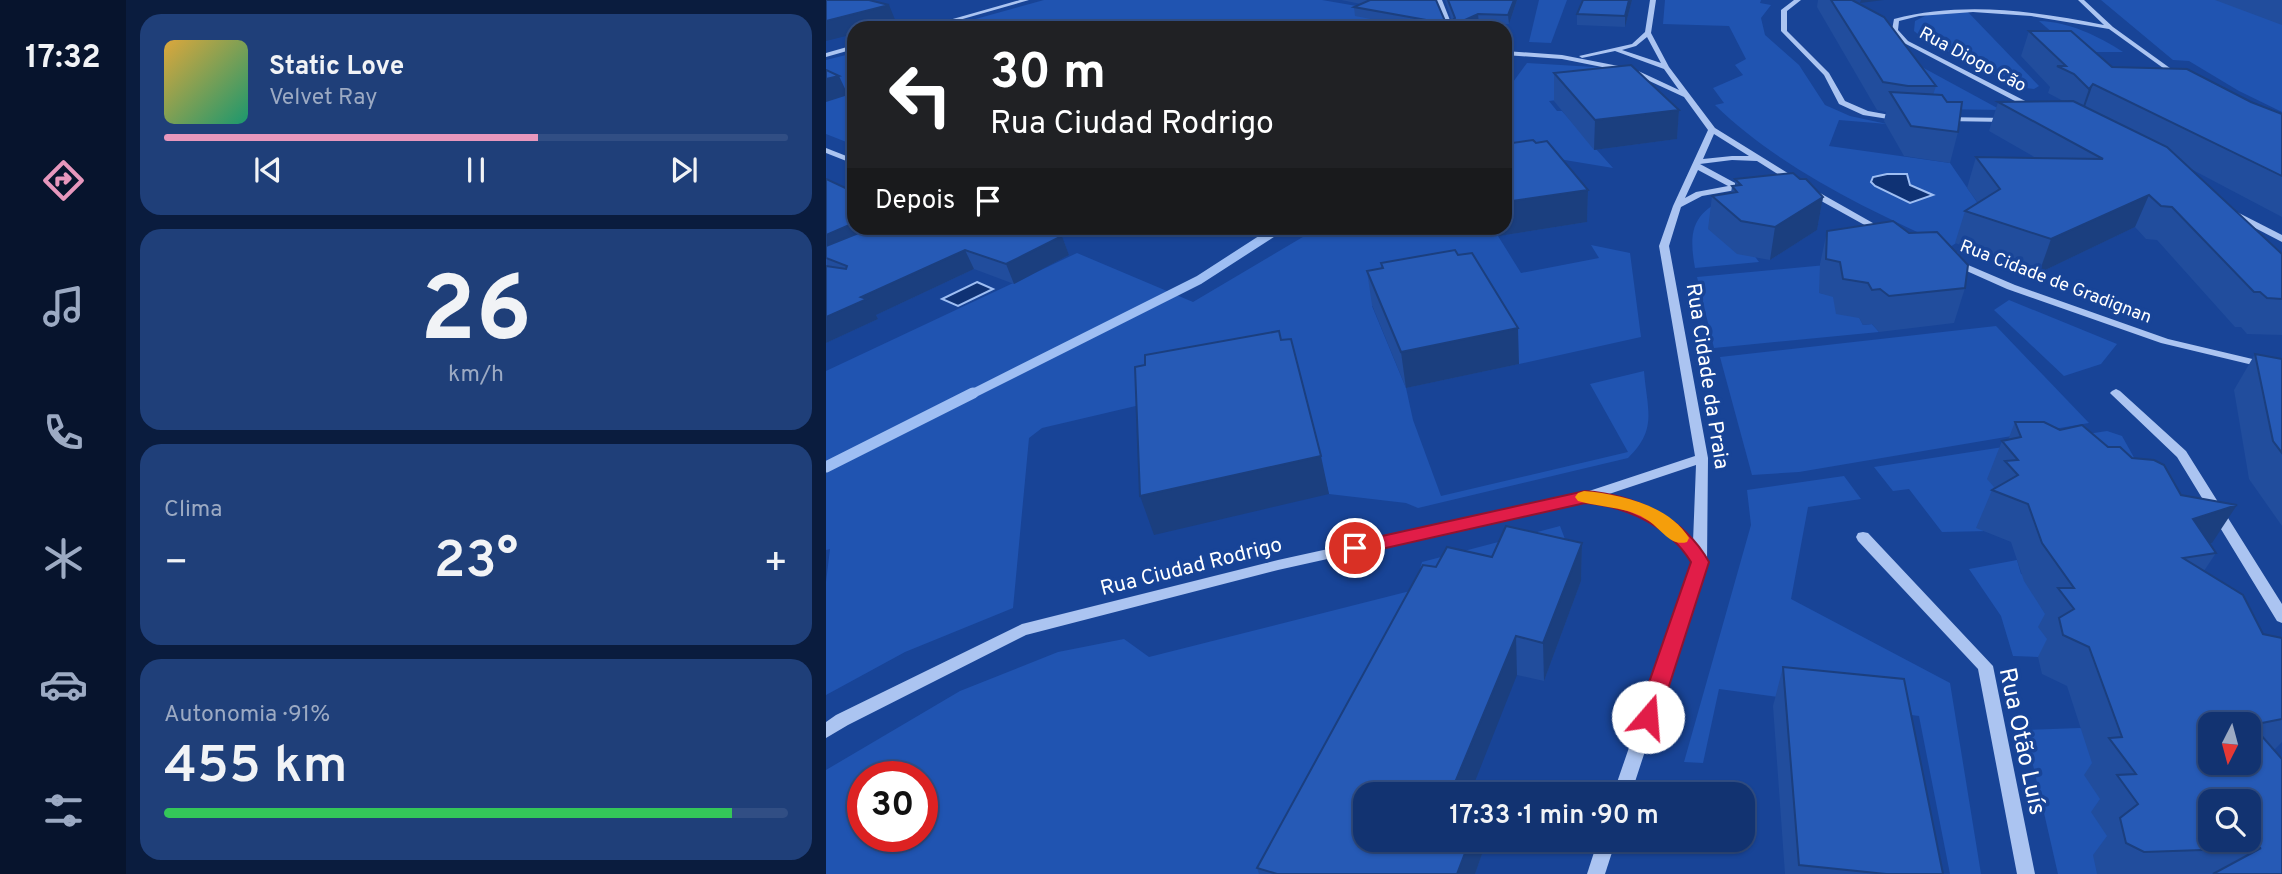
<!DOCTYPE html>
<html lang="pt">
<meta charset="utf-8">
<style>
:root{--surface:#123371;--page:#1f3f79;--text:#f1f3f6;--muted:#9caac3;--line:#314e84;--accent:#e797bd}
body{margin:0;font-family:Overpass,sans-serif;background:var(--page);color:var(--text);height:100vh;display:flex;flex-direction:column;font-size:26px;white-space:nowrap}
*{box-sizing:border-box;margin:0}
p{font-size:23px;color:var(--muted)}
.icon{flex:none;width:38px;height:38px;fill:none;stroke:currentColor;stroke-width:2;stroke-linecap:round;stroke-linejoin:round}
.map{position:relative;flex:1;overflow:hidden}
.side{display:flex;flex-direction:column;gap:14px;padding:14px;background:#0a1c3e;width:700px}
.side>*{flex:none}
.banner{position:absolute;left:21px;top:21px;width:665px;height:214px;border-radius:21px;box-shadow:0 2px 5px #0004,0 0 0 2px var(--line);background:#202124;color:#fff;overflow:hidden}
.needle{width:46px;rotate:186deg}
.controls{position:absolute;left:1372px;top:712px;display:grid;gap:14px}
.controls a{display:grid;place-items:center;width:63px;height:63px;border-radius:14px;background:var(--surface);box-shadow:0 2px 5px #0004,0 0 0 2px var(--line);font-size:35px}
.speed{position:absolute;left:21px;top:761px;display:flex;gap:14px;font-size:35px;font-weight:700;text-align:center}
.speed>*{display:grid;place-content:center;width:91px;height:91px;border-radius:50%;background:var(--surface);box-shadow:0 2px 5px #0004,0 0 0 2px var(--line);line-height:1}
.speed .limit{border:10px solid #d22;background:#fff;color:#111}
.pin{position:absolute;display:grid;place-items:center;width:60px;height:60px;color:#fff;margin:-30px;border:4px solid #fff;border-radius:50%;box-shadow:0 2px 7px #0007}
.me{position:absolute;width:77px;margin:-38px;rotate:18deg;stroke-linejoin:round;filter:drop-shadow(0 0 5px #0008)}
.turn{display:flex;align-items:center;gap:24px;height:147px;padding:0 28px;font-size:32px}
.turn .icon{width:91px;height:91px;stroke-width:2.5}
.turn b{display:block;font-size:49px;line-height:60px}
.then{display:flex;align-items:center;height:66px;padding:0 28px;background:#0003;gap:14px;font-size:26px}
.big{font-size:52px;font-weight:600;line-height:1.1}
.side .tile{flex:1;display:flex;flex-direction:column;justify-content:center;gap:10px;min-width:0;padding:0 24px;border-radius:21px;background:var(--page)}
.side .dial{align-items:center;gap:0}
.dial b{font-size:91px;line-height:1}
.song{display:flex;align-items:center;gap:21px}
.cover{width:84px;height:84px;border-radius:10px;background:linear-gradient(135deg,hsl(40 70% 55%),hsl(160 70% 35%))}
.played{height:7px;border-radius:4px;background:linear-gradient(90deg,var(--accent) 60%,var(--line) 60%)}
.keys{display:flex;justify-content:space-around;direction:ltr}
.heat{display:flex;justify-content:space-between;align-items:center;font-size:38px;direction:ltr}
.charge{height:10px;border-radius:5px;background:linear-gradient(90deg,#34c759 91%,var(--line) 0)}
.trip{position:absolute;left:527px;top:782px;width:402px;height:70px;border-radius:21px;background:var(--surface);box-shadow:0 2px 5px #0004,0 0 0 2px var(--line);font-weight:600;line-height:70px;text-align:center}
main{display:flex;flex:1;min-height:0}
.tab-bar{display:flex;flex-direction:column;width:126px;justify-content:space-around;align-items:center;background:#07142d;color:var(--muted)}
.tab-bar .icon{width:49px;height:49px}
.tab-bar .selected{color:var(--accent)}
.tab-bar b{font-size:32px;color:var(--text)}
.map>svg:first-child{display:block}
.green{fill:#2054b1;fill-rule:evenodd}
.water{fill:#0f3274;stroke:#9ebef3;stroke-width:2}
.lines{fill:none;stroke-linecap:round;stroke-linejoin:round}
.stream-far3{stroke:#9ebef3;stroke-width:5}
.stream-far2{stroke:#9ebef3;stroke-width:7}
.stream-far1{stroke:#9ebef3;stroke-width:9}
.stream{stroke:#9ebef3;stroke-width:11}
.minor{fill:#abc4f1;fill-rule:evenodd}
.wall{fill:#214d9d}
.shaded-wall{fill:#1b3f7f}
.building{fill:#265ab6;stroke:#1b3f7f;stroke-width:2;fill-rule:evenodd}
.route{fill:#e11d48;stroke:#92132f;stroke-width:2}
.slow{fill:#f59e0b}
.labels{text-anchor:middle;stroke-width:7;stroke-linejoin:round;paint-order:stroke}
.far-street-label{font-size:18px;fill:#fff;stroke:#184497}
.street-label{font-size:21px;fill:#fff;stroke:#184497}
.near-street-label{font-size:24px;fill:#fff;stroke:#184497}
</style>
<main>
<nav class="tab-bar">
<b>17:32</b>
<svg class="icon selected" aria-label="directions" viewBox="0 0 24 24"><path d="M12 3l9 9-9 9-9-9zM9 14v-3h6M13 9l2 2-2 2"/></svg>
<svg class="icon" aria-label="music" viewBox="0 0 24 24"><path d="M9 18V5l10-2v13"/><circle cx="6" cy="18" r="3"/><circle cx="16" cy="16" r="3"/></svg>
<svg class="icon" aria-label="phone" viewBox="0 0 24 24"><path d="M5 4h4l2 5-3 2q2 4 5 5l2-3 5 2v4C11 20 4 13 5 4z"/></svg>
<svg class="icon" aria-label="climate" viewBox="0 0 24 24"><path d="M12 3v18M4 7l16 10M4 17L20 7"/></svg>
<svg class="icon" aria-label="car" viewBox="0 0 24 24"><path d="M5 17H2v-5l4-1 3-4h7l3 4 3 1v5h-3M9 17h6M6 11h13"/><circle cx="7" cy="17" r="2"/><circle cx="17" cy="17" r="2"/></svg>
<svg class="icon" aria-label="filters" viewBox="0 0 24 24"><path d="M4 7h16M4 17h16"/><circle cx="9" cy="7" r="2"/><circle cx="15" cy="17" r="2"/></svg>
</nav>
<section class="side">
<div class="tile">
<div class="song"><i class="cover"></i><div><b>Static Love</b><p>Velvet Ray</p></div></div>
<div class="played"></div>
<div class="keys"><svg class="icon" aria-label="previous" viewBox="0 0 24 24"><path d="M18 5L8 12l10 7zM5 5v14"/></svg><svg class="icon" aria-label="pause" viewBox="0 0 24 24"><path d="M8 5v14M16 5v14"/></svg><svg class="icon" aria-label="next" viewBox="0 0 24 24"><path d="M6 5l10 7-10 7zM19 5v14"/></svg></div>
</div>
<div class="tile dial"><b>26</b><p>km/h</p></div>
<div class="tile"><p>Clima</p>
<div class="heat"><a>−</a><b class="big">23°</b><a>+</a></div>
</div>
<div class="tile"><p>Autonomia · 91%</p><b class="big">455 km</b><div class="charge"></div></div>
</section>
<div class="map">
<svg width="1456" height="874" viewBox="0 0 1456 874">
<rect width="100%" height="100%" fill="#184497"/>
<g class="green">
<polygon points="218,0 496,0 577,14 543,28 117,28"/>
<polygon points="713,0 741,0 725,43 703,42"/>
<path d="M839,0H935L934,3L945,5L935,18L939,35L973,65L999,105L1024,116L1061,124L1013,120L1003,146L1124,163L1164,221L1124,247C1041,209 955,169 889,105L898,103L887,88L917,75L909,65L920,59L903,26L837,24Z"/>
<polygon points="1275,0 1407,0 1456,18 1456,112 1413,91 1363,61 1347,60"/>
<polygon points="1140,10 1213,86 1208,89 1192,87 1099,40 1088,31 1089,21 1101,15"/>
<path d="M1213,21C1244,22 1272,36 1297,52H1249Z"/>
<polygon points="28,53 28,145 0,134 0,60"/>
<polygon points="701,63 768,67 812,74 757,97 723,101 731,111 736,111 787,168 679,150 679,93"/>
<polygon points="1094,66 1175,110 1112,109"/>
<path d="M910,194L927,254L933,262L869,268C861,225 870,210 910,194Z"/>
<path d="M492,228H667L695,273L773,258L765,245L804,253L815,337L693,364L648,287L546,306L580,388L587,420L615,496L802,452L764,384L818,371C821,410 832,429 802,458L592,508L580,503L503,494L473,375L331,401L216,428L203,438L187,608L79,652L0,695V582L4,549L0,550V371L251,253L367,302Z"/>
<polygon points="1000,265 994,293 1008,296 1032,315 1037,325 1046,324 1053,332 888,348 871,277"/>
<polygon points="1183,300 1291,344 1275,364 1238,376 1168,310"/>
<polygon points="1170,326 1263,423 973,472 926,475 894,357"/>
<polygon points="1281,431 1296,436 1336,508 1176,498 1164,531 1116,532 1083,489 1067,491 1048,467"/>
<polygon points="1018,476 1035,499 982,507 965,599 1124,683 1155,874 1124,874 1093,716 893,689 877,763 858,762 925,525 921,490"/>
<path d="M734,526L755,581L682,565L461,874H0V770L134,691L232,652L298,639L323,657L588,590L596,562ZM37,777H96V836H37Z"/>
<polygon points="1191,560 1195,574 1216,578 1215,607 1228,626 1227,647 1212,657 1187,656 1175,616 1143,569"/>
<polygon points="1254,728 1278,734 1284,841 1271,874 1232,874 1199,730"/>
</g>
<g class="water">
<polygon points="1061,174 1081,174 1084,185 1107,195 1084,203 1049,186 1045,182 1047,177"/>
<polygon points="151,282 167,289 132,306 116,299"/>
</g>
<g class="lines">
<polyline class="stream-far3" points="679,67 682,64"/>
<polyline class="stream-far2" points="449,230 453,228"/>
<polyline class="stream-far1" points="144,395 373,280 452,229"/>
<polyline class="stream" points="0,467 147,393"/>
<g class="minor">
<polygon points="194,0 203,0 105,28 95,28"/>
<polygon points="610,0 616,0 627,28 621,28"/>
<path d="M824,0H830L825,33L843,67L889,128L994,193L1061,231L1059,233H1053L988,197L931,161L906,160L874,164L911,184L921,182L925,185L921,188L876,196L855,207L843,246L882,458L881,562L805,794H787L867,562C838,521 809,512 762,501L452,570L200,635L22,725L0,738V722L10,715L196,624L452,560L757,493L869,456L833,246L847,206L882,130L858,97L806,73L736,59L679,55V51L736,55L808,69L853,90L838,69L789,51L756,58L753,56L806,44L819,32ZM821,37L835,63L796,50L810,46ZM888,134L923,156H906L877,159ZM872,170L902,186L870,192L859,198ZM870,465L867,542C843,517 815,503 780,495Z"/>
<polygon points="968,0 975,0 961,11 961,31 1003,73 1019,101 1042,111 1075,117 1075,121 1037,115 1013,104 998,75 955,31 955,10"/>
<path d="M1252,0H1258L1287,27L1355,76V78H1351L1283,29L1205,16L1147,12L1093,16L1073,21L1072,30L1082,41L1211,107V111H1208L1078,43L1066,30L1068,19C1137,1 1209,11 1278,25Z"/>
<polygon points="28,45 28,49 0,57 0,53"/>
<polygon points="1115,117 1181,118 1185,120 1181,122 1118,121 1115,121"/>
<polygon points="0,148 28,159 28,164 0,153"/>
<polygon points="1407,210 1456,235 1456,242 1404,215 1403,213"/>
<polygon points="1128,259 1189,285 1342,339 1456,366 1456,372 1335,343 1181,289 1125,264 1125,260"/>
<polygon points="1290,389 1294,391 1360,451 1456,604 1456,623 1451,621 1351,457 1286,395 1284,393 1286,391"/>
<polygon points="1037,532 1042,533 1167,666 1209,874 1191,874 1152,669 1032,541 1030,537 1032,533"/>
<polygon points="772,840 790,840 779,874 761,874"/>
</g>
</g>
<g class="wall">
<polygon points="515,0 610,0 619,21 626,21 619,0 691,0 683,24 653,24 643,28 592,28 529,16 528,7 535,4"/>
<polygon points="806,0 799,27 751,25 751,14"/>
<polygon points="992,0 1026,0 1110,86 1107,95 1132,132 1124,163 1078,156 1058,121 1060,112 1051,110 991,7"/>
<polygon points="1389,0 1456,0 1456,25"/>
<polygon points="1203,31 1286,67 1425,102 1456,114 1456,217 1363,168 1456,254 1456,335 1421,334 1415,327 1409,327 1331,240 1320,239 1309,227 1213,273 1129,243 1139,211 1152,203 1141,188 1150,157 1210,158 1163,131 1172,102 1237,101 1222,93 1224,87 1195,56"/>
<polygon points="728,73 853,110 851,139 768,150 728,101"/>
<polygon points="710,143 762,190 761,222 673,236 667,228 679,228"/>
<polygon points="0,179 28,228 227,228 230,233 236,236 243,255 188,284 148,269 50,315 52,319 0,343"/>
<polygon points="909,179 997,197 991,230 944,260 911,254 882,229 886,196 905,193 906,186 909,186"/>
<polygon points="1001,231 1139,288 1128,323 1053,332 1046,324 1037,325 1033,318 1010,314 1007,297 993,293 994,264"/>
<polygon points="632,255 693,364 580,388 546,305 541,271 555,268 555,263"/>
<polygon points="1429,354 1456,359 1456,526 1423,479 1408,390"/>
<polygon points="1189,422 1234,430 1282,447 1306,458 1355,495 1386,543 1384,544 1390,553 1378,571 1437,634 1456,638 1456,742 1448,750 1456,874 1271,874 1267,855 1281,836 1265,812 1274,799 1258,775 1266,763 1241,686 1216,674 1212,657 1221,639 1212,627 1219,614 1198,581 1185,542 1150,528 1166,490 1168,487 1161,479 1176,441 1182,440"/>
<polygon points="756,543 755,581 718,681 691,675 539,794 661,840 649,874 433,874 431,868 610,567 666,557"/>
<polygon points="957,667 1117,874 959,874 947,706"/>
</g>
<g class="shaded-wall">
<polygon points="688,0 691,0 683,24 682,15"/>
<polygon points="803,0 806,0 799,27 799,16"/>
<polygon points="1035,0 1058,0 1034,3"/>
<polygon points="63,5 70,22 48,28 28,28 28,34 0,41 0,21"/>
<polygon points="652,14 653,24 643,28 628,28 628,25"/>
<polygon points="0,70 13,76 22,95 0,102"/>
<polygon points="1267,84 1257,112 1253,118 1263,89"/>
<polygon points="853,110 851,139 768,150 769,120"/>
<polygon points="762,190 761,222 673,236 672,228 679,228 679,202"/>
<polygon points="1323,195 1309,227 1213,273 1225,239"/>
<polygon points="997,197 991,230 944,260 949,227"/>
<polygon points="28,223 28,228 73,228 0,258 0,235"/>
<polygon points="207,228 227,228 231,236"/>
<polygon points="236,236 243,255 188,284 180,264"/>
<polygon points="139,250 148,269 50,315 52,319 0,343 0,317 35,297"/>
<polygon points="692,328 693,364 580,388 575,352"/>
<polygon points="495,456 503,494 328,535 314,496"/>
<polygon points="1411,505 1386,543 1344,557 1367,519"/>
<polygon points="756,543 755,581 718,681 717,643"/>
<polygon points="690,636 691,675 644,794 625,794 625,792"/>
<polygon points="644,840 661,840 649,874 631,874"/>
</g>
<g class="building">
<polygon points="0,0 43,0 63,5 0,21"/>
<polygon points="544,0 610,0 619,21 626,21 629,18 622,0 688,0 682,15 652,14 628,25 528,7"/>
<polygon points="757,0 803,0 799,16 751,14"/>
<polygon points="1005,0 1026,0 1058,17 1110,86 1082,86 1057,82"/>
<polygon points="1203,31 1245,31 1286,67 1361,69 1425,102 1456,114 1456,176 1267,84 1263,89 1248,74 1231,66 1240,66"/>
<polygon points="805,65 853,110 769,120 728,73"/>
<polygon points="0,70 13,76 0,79"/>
<polygon points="1064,92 1116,95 1121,102 1136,102 1132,132 1085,126"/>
<polygon points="1247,101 1341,147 1456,254 1456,299 1441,298 1434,292 1428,292 1346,207 1335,206 1323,195 1225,239 1139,211 1174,189 1150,157 1277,159 1172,102"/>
<polygon points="707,140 710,143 721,141 762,190 679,202 679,144"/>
<polygon points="967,173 974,179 980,179 997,197 949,227 915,221 886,196 911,192 906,186 915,185 909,179"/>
<polygon points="0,179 28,192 28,223 0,235"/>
<polygon points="1067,221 1083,233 1111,232 1142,265 1139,288 1063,296 1054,289 1046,290 1042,283 1017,279 1014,262 1000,259 1001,231"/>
<polygon points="45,228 213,228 236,236 180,264 139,250 35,297 41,299 0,317 0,266 20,269 21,266 0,258 0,246"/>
<polygon points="629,250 632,255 646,253 692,328 575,352 541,271 557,268 555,263"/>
<polygon points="453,331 455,340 465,339 495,456 314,496 309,367 319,365 319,355"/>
<polygon points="1429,354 1456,359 1456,453 1447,441"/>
<path d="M1189,422H1218L1234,430L1256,425L1282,447H1294L1306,458L1328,460L1338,465L1355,495L1411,505L1367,519L1390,553L1357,558L1417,595L1437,634L1456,638V719L1426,725L1456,759V874H1387L1435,848L1318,852L1300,843L1294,818L1312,804L1291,775L1310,774L1283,738L1296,737L1263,647L1237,635L1233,618L1248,609L1232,588H1248L1216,543L1202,504L1166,490L1192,475L1179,461L1192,460L1176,441L1195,437ZM1384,724H1423V763H1384ZM1384,802H1423V840H1384Z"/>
<polygon points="680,526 756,543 717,643 690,636 625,792 632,794 539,794 539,840 644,840 631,874 451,874 431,868 597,565 610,567 621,547 666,557"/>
<polygon points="957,667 1078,679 1117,874 1060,874 973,865"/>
</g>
<path class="route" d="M759,491C809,495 858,517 883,562L833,717L830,724L822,726L815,724L811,717L865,562C843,526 800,506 759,503L529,555L522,553L520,548L522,544L529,542Z"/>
<path class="slow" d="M758,491C793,494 843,505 863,538L861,542C845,547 835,529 823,521C801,506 776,508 752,501L749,497L752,493Z"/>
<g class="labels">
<g class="far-street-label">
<text transform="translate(1147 59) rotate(28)" y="6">Rua Diogo Cão</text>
<text transform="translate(1230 281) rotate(21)" y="6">Rua Cidade de Gradignan</text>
</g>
<g class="street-label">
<text transform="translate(882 376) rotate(81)" y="7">Rua Cidade da Praia</text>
<text transform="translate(365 566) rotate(-14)" y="7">Rua Ciudad Rodrigo</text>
</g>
<g class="near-street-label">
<text transform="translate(1197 741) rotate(78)" y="8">Rua Otão Luís</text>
</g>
</g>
</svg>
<div class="controls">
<a><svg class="needle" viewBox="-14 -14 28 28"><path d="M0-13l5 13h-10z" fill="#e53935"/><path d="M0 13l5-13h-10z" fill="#9caac3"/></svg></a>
<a><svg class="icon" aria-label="search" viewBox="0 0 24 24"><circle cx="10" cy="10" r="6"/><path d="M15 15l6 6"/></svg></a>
</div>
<div class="speed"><div class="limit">30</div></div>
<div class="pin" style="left:529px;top:548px;background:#d93025"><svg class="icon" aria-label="arrive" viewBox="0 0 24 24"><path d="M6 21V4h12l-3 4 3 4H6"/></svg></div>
<svg class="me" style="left:822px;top:717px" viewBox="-20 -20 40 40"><circle r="19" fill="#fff"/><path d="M0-13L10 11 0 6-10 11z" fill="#e11d48"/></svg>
<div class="trip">17:33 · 1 min · 90 m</div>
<div class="banner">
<div class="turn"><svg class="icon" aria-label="left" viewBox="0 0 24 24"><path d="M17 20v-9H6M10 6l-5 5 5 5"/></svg><div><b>30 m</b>Rua Ciudad Rodrigo</div></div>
<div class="then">Depois<svg class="icon" aria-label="arrive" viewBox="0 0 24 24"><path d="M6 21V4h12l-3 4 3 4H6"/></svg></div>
</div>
</div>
</main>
